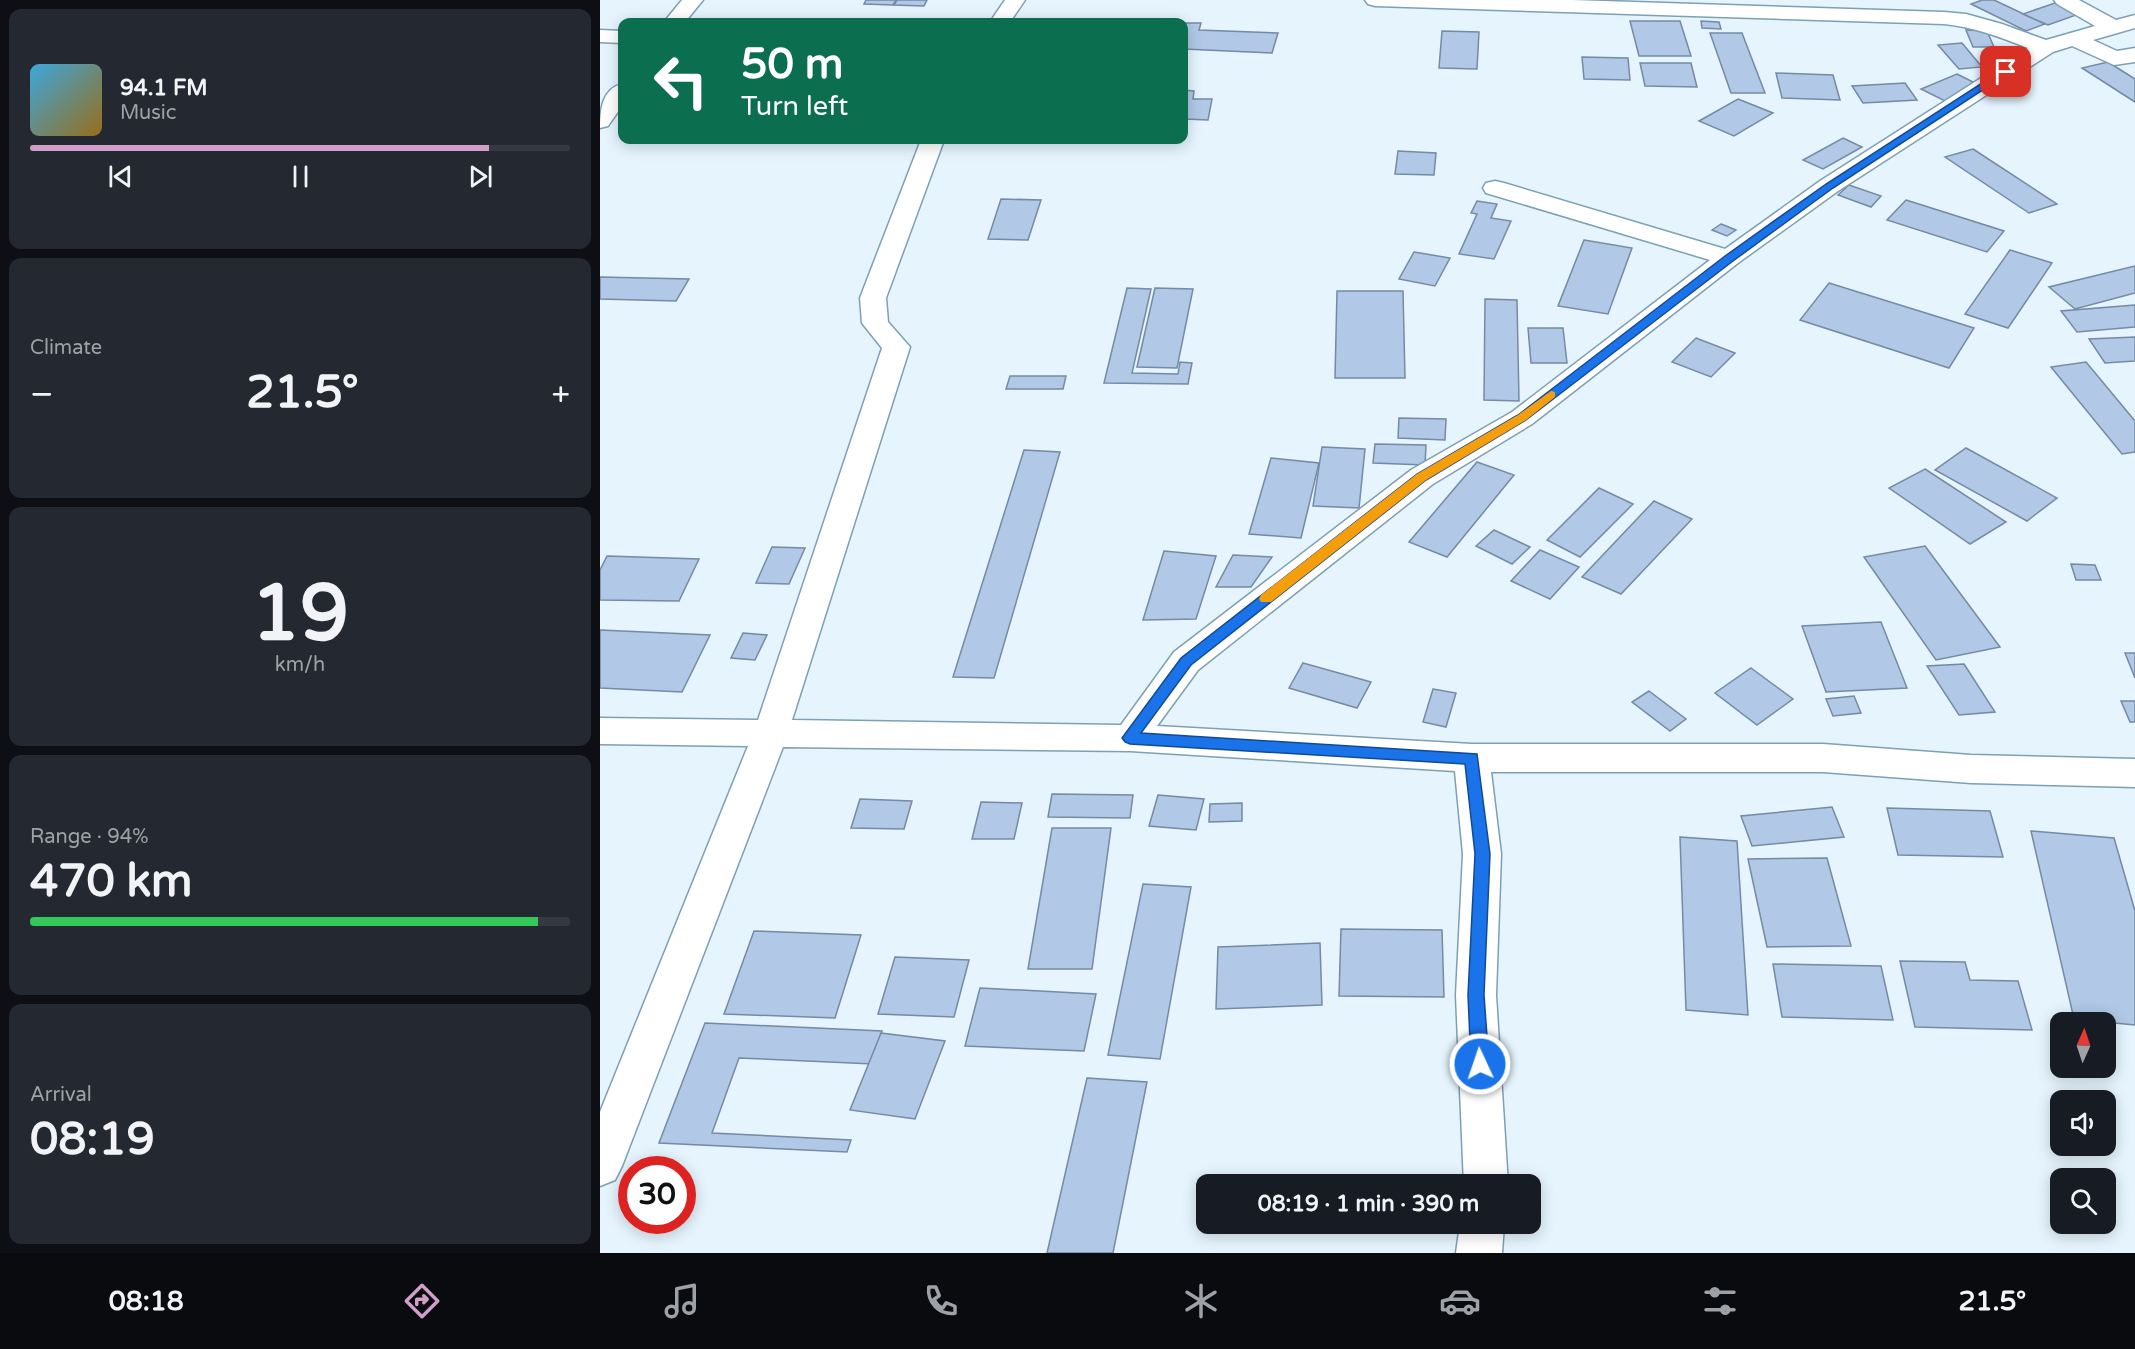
<!DOCTYPE html>
<meta charset="utf-8">
<style>
:root{--surface:#171b24;--page:#242831;--text:#f1f3f6;--muted:#9ea1a6;--line:#363941;--accent:#d09ec8}
body{margin:0;font-family:"Varela Round",sans-serif;background:var(--page);color:var(--text);height:100vh;display:flex;flex-direction:column;font-size:22px;white-space:nowrap}
*{box-sizing:border-box;margin:0}
p{font-size:20px;color:var(--muted)}
.icon{flex:none;width:33px;height:33px;fill:none;stroke:currentColor;stroke-width:2;stroke-linecap:round;stroke-linejoin:round}
.map{position:relative;flex:1;overflow:hidden}
.sheet{display:flex;flex-direction:column;gap:9px;padding:9px;background:#0d0f14;width:600px}
.sheet>*{flex:none}
.top-card{position:absolute;left:18px;top:18px;width:570px;height:126px;border-radius:12px;box-shadow:0 3px 15px #0003;background:#0b6e4f;color:#fff;overflow:hidden}
.needle{width:39px;rotate:3deg}
.tools{position:absolute;left:1450px;top:1012px;display:grid;gap:12px}
.tools a{display:grid;place-items:center;width:66px;height:66px;border-radius:12px;background:var(--surface);box-shadow:0 3px 15px #0003;font-size:30px}
.speed{position:absolute;left:18px;top:1156px;display:flex;gap:12px;font-size:30px;font-weight:700;text-align:center}
.speed>*{display:grid;place-content:center;width:78px;height:78px;border-radius:50%;background:var(--surface);box-shadow:0 3px 15px #0003;line-height:1}
.speed .limit{border:9px solid #d22;background:#fff;color:#111}
.pin{position:absolute;display:grid;place-items:center;width:51px;height:51px;color:#fff;margin:-26px;border-radius:12px;box-shadow:0 3px 9px #0006}
.me{position:absolute;width:66px;margin:-33px;rotate:357deg;stroke-linejoin:round;filter:drop-shadow(0 0 4px #0008)}
.turn{display:flex;align-items:center;gap:21px;height:126px;padding:0 24px;font-size:27px}
.turn .icon{width:78px;height:78px;stroke-width:2.5}
.turn b{display:block;font-size:42px;line-height:51px}
.big{font-size:45px;font-weight:700;line-height:1.1}
.sheet .card{flex:1;display:flex;flex-direction:column;justify-content:center;gap:9px;min-width:0;padding:0 21px;border-radius:12px;background:var(--page)}
.sheet .dial{align-items:center;gap:0}
.dial b{font-size:78px;line-height:1}
.song{display:flex;align-items:center;gap:18px}
.cover{width:72px;height:72px;border-radius:9px;background:linear-gradient(135deg,hsl(200 70% 55%),hsl(40 70% 35%))}
.played{height:6px;border-radius:3px;background:linear-gradient(90deg,var(--accent) 85%,var(--line) 85%)}
.keys{display:flex;justify-content:space-around;direction:ltr}
.heat{display:flex;justify-content:space-between;align-items:center;font-size:33px;direction:ltr}
.charge{height:9px;border-radius:4px;background:linear-gradient(90deg,#34c759 94%,var(--line) 0)}
.trip{position:absolute;left:596px;top:1174px;width:345px;height:60px;border-radius:12px;background:var(--surface);box-shadow:0 3px 15px #0003;font-weight:700;line-height:60px;text-align:center}
.menu{display:flex;height:96px;justify-content:space-around;align-items:center;background:#090b0e;color:var(--muted)}
.menu .icon{width:42px;height:42px}
.menu .selected{color:var(--accent)}
.menu b{font-size:27px;color:var(--text)}
main{display:flex;flex:1;min-height:0}
.map>svg:first-child{display:block}
.building{fill:#b1c9e6;stroke:#748aa5;stroke-width:1.5}
.lines{fill:none;stroke-linecap:round;stroke-linejoin:round}
.minor-casing{stroke:#7da0b4;stroke-width:3}
.minor{fill:#fff;fill-rule:evenodd}
.route{fill:#1a73e8;stroke:#114b97;stroke-width:1.5}
.slow{fill:#f59e0b}
</style>
<main>
<section class="sheet">
<div class="card">
<div class="song"><i class="cover"></i><div><b>94.1 FM</b><p>Music</p></div></div>
<div class="played"></div>
<div class="keys"><svg class="icon" aria-label="previous" viewBox="0 0 24 24"><path d="M18 5L8 12l10 7zM5 5v14"/></svg><svg class="icon" aria-label="pause" viewBox="0 0 24 24"><path d="M8 5v14M16 5v14"/></svg><svg class="icon" aria-label="next" viewBox="0 0 24 24"><path d="M6 5l10 7-10 7zM19 5v14"/></svg></div>
</div>
<div class="card"><p>Climate</p>
<div class="heat"><a>−</a><b class="big">21.5°</b><a>+</a></div>
</div>
<div class="card dial"><b>19</b><p>km/h</p></div>
<div class="card"><p>Range · 94%</p><b class="big">470 km</b><div class="charge"></div></div>
<div class="card"><p>Arrival</p><b class="big">08:19</b></div>
</section>
<div class="map">
<svg width="1535" height="1253" viewBox="0 0 1535 1253">
<rect width="100%" height="100%" fill="#e5f4fd"/>
<g class="building">
<polygon points="266,0 296,0 293,5 264,4"/>
<polygon points="297,0 327,0 324,6 294,5"/>
<polygon points="1382,0 1394,0 1445,24 1426,31 1371,4"/>
<polygon points="1455,3 1479,14 1448,25 1423,14"/>
<polygon points="1030,21 1080,21 1091,56 1039,56"/>
<polygon points="1101,21 1119,22 1121,29 1102,28"/>
<polygon points="584,23 601,23 599,30 678,33 672,53 584,49"/>
<polygon points="1366,30 1387,31 1394,47 1373,47"/>
<polygon points="842,31 879,32 877,69 839,68"/>
<polygon points="1110,33 1142,33 1165,93 1131,93"/>
<polygon points="1362,43 1382,67 1359,69 1338,45"/>
<polygon points="982,57 1028,58 1030,80 984,79"/>
<polygon points="1508,62 1535,79 1535,102 1482,68"/>
<polygon points="1040,63 1091,63 1097,87 1045,86"/>
<polygon points="1176,73 1233,75 1240,100 1182,98"/>
<polygon points="1357,74 1381,86 1345,101 1321,89"/>
<polygon points="1305,83 1317,100 1263,103 1252,86"/>
<polygon points="584,90 594,91 593,99 612,99 608,120 584,119"/>
<polygon points="1138,99 1173,113 1134,136 1099,121"/>
<polygon points="1243,138 1262,147 1223,169 1203,160"/>
<polygon points="1373,149 1457,204 1429,213 1345,157"/>
<polygon points="798,151 836,153 834,175 795,174"/>
<polygon points="1249,185 1281,196 1271,207 1238,195"/>
<polygon points="401,199 441,200 428,240 388,239"/>
<polygon points="1306,200 1404,231 1387,252 1287,220"/>
<polygon points="877,201 897,204 891,218 911,221 894,259 859,254 877,214 871,213"/>
<polygon points="1121,224 1136,230 1127,236 1112,230"/>
<polygon points="984,240 1032,248 1008,314 958,306"/>
<polygon points="1410,250 1452,263 1408,328 1365,314"/>
<polygon points="814,252 850,258 835,286 799,279"/>
<polygon points="1535,266 1535,293 1475,309 1449,287"/>
<polygon points="0,277 89,279 76,301 0,299"/>
<polygon points="1229,283 1374,328 1349,368 1200,320"/>
<polygon points="527,288 551,289 532,373 578,374 580,362 592,363 588,384 504,383"/>
<polygon points="555,288 593,289 577,368 537,367"/>
<polygon points="737,291 803,291 805,378 735,378"/>
<polygon points="885,299 917,300 919,401 884,400"/>
<polygon points="1535,305 1535,327 1477,332 1461,311"/>
<polygon points="928,328 963,328 967,363 931,363"/>
<polygon points="1535,337 1535,361 1505,363 1489,339"/>
<polygon points="1096,338 1135,353 1111,377 1072,362"/>
<polygon points="1486,362 1535,421 1535,452 1522,454 1451,367"/>
<polygon points="410,376 466,376 463,389 406,389"/>
<polygon points="799,418 846,419 845,440 798,438"/>
<polygon points="775,444 826,445 825,465 773,463"/>
<polygon points="722,447 765,449 759,508 713,506"/>
<polygon points="1366,448 1457,498 1427,521 1335,470"/>
<polygon points="424,450 460,452 394,678 353,677"/>
<polygon points="671,458 719,463 701,538 649,534"/>
<polygon points="877,462 914,475 847,557 809,542"/>
<polygon points="1325,469 1406,522 1370,544 1289,488"/>
<polygon points="999,488 1033,504 980,557 947,540"/>
<polygon points="1054,501 1092,519 1021,594 982,577"/>
<polygon points="894,530 930,547 912,564 876,546"/>
<polygon points="1325,546 1400,647 1336,660 1264,557"/>
<polygon points="172,547 205,548 189,584 156,583"/>
<polygon points="940,550 979,567 950,599 911,581"/>
<polygon points="564,551 616,556 596,619 543,620"/>
<polygon points="633,555 672,557 651,587 616,587"/>
<polygon points="7,556 99,559 79,601 0,600 0,570"/>
<polygon points="1471,564 1495,565 1501,580 1476,580"/>
<polygon points="1281,622 1307,688 1226,692 1202,626"/>
<polygon points="0,630 110,635 82,692 0,688"/>
<polygon points="143,633 167,635 155,660 131,658"/>
<polygon points="1525,653 1535,653 1535,678"/>
<polygon points="703,663 771,682 757,708 689,688"/>
<polygon points="1364,664 1395,712 1359,715 1327,666"/>
<polygon points="1151,668 1193,699 1157,725 1115,693"/>
<polygon points="833,689 856,693 846,727 823,722"/>
<polygon points="1049,691 1086,719 1070,731 1032,702"/>
<polygon points="1254,696 1261,713 1233,716 1226,699"/>
<polygon points="1521,701 1535,701 1535,722 1530,722"/>
<polygon points="452,794 533,795 530,818 448,817"/>
<polygon points="558,795 604,799 596,830 549,826"/>
<polygon points="260,799 312,801 304,829 251,828"/>
<polygon points="381,802 422,803 414,839 372,839"/>
<polygon points="642,803 642,821 609,822 610,804"/>
<polygon points="1232,807 1244,837 1152,846 1141,816"/>
<polygon points="1287,808 1390,811 1403,857 1298,855"/>
<polygon points="452,828 511,828 492,969 428,969"/>
<polygon points="1431,831 1514,838 1535,911 1535,1025 1474,1019"/>
<polygon points="1080,837 1137,841 1148,1015 1086,1010"/>
<polygon points="1227,858 1251,946 1167,947 1148,859"/>
<polygon points="543,884 591,887 560,1059 508,1055"/>
<polygon points="741,929 842,930 844,997 739,996"/>
<polygon points="154,931 261,935 235,1018 124,1014"/>
<polygon points="720,943 722,1005 616,1009 618,947"/>
<polygon points="295,957 369,960 354,1017 278,1014"/>
<polygon points="1300,961 1365,962 1370,980 1418,981 1432,1030 1315,1027"/>
<polygon points="1173,964 1281,966 1293,1020 1182,1017"/>
<polygon points="380,988 496,994 484,1051 365,1046"/>
<polygon points="105,1023 282,1031 273,1064 139,1058 112,1133 251,1140 247,1152 59,1143"/>
<polygon points="281,1033 345,1041 315,1119 250,1110"/>
<polygon points="487,1078 547,1082 513,1253 447,1253"/>
</g>
<g class="lines">
<defs>
<g id="minor">
<polygon points="82,0 103,0 85,22 64,22"/>
<polygon points="405,0 425,0 410,22 390,22"/>
<path d="M765,0H972L1344,12L1366,14L1402,24L1446,40L1495,26L1457,4L1454,0H1479L1516,20L1535,15V28L1493,40L1517,51L1535,48V62L1514,65L1472,46L1453,52L1238,191L1138,263L932,424L833,484L598,670L557,726L872,744H1223L1371,755L1535,759V787L1371,783L1223,772H891L901,854L896,995L908,1185H864L856,995L863,854L855,771L530,751L183,747L22,1166L15,1180L0,1186V1112L148,746L0,744V718L158,720L282,348L262,323L260,298L321,140H344L286,298L288,322L310,347L192,720L521,725L574,652L811,470L912,412L1110,260L886,193L883,188L886,183L895,181L904,183L1125,249L1220,181L1428,48C1400,37 1374,27 1344,24L775,6L768,4Z"/>
<polygon points="0,30 22,31 22,43 0,42"/>
<path d="M22,84V106L8,126L0,128C0,110 2,89 22,84Z"/>
<polygon points="860,1224 904,1224 902,1253 856,1253"/>
</g>
</defs>
<use href="#minor" class="minor-casing"/>
<use href="#minor" class="minor"/>
</g>
<polygon class="route" points="1402,70 1410,72 1233,188 1133,261 926,420 826,480 591,665 541,733 877,754 890,854 884,995 889,1064 886,1069 880,1071 874,1069 871,1064 868,995 875,854 865,764 530,744 525,742 522,738 581,658 817,474 918,415 1125,256 1226,184"/>
<polygon class="slow" points="951,391 955,392 955,397 926,420 826,480 671,602 661,602 659,599 661,595 817,474 918,415"/>
</svg>
<div class="tools">
<a><svg class="needle" viewBox="-14 -14 28 28"><path d="M0-13l5 13h-10z" fill="#e53935"/><path d="M0 13l5-13h-10z" fill="#9ea1a6"/></svg></a>
<a><svg class="icon" aria-label="sound" viewBox="0 0 24 24"><path d="M4 9h4l5-4v14l-5-4H4zM17 9q2 3 0 6"/></svg></a>
<a><svg class="icon" aria-label="search" viewBox="0 0 24 24"><circle cx="10" cy="10" r="6"/><path d="M15 15l6 6"/></svg></a>
</div>
<div class="speed"><div class="limit">30</div></div>
<div class="pin" style="left:1406px;top:72px;background:#d93025"><svg class="icon" aria-label="arrive" viewBox="0 0 24 24"><path d="M6 21V4h12l-3 4 3 4H6"/></svg></div>
<svg class="me" style="left:880px;top:1064px" viewBox="-20 -20 40 40"><circle r="17" fill="#1a73e8" stroke="#fff" stroke-width="3"/><path d="M0-11L8 9 0 5-8 9z" fill="#fff"/></svg>
<div class="trip">08:19 · 1 min · 390 m</div>
<div class="top-card">
<div class="turn"><svg class="icon" aria-label="left" viewBox="0 0 24 24"><path d="M17 20v-9H6M10 6l-5 5 5 5"/></svg><div><b>50 m</b>Turn left</div></div>
</div>
</div>
</main>
<nav class="menu">
<b>08:18</b>
<svg class="icon selected" aria-label="directions" viewBox="0 0 24 24"><path d="M12 3l9 9-9 9-9-9zM9 14v-3h6M13 9l2 2-2 2"/></svg>
<svg class="icon" aria-label="music" viewBox="0 0 24 24"><path d="M9 18V5l10-2v13"/><circle cx="6" cy="18" r="3"/><circle cx="16" cy="16" r="3"/></svg>
<svg class="icon" aria-label="phone" viewBox="0 0 24 24"><path d="M5 4h4l2 5-3 2q2 4 5 5l2-3 5 2v4C11 20 4 13 5 4z"/></svg>
<svg class="icon" aria-label="climate" viewBox="0 0 24 24"><path d="M12 3v18M4 7l16 10M4 17L20 7"/></svg>
<svg class="icon" aria-label="car" viewBox="0 0 24 24"><path d="M5 17H2v-5l4-1 3-4h7l3 4 3 1v5h-3M9 17h6M6 11h13"/><circle cx="7" cy="17" r="2"/><circle cx="17" cy="17" r="2"/></svg>
<svg class="icon" aria-label="filters" viewBox="0 0 24 24"><path d="M4 7h16M4 17h16"/><circle cx="9" cy="7" r="2"/><circle cx="15" cy="17" r="2"/></svg>
<b>21.5°</b>
</nav>
